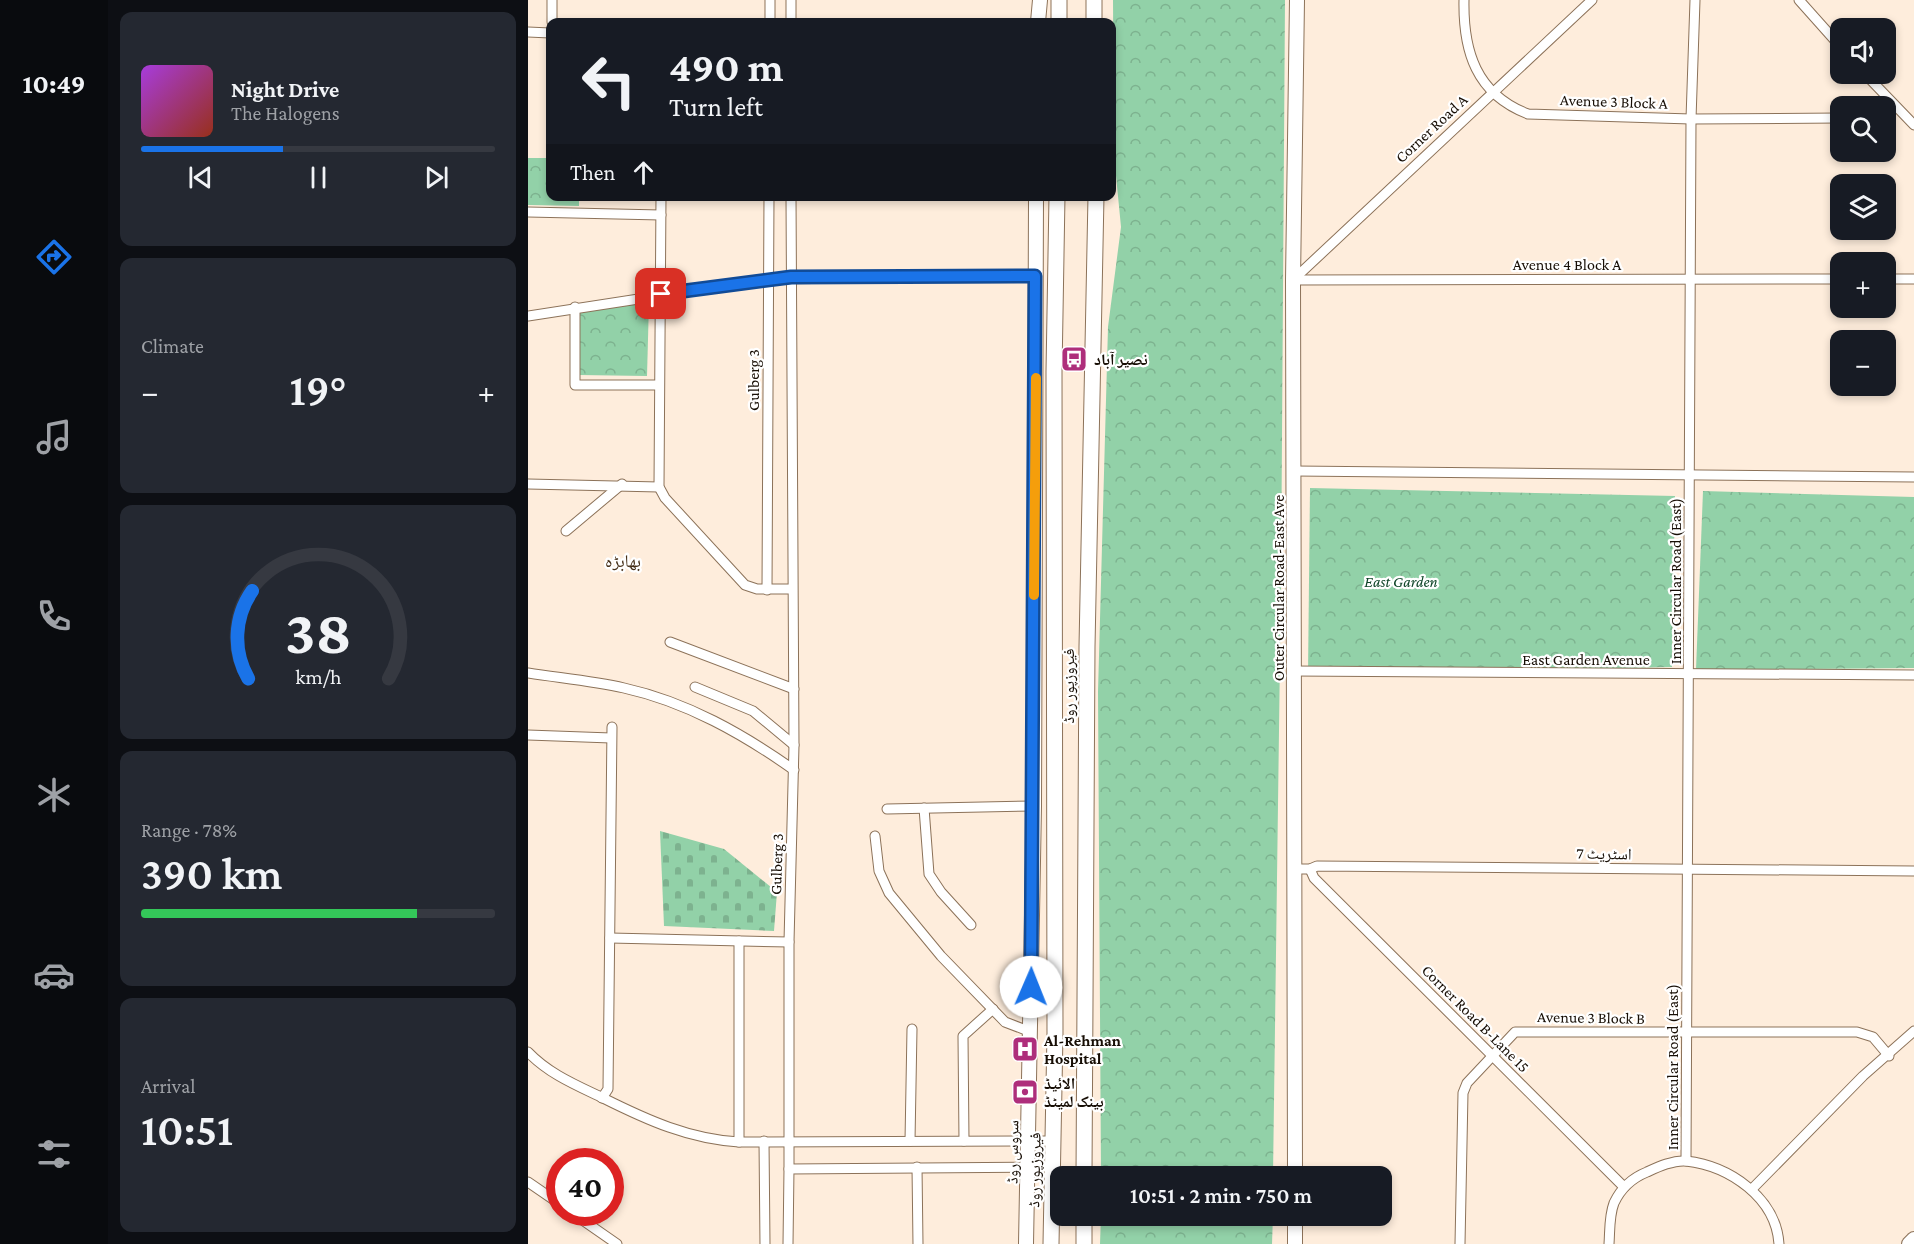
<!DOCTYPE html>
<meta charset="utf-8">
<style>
:root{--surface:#171b24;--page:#242831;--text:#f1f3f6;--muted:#9ea1a6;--line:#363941;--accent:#1a73e8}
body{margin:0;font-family:"Crimson Pro","Noto Naskh Arabic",serif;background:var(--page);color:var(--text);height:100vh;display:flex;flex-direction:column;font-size:22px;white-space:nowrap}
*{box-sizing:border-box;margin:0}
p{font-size:20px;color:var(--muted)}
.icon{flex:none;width:33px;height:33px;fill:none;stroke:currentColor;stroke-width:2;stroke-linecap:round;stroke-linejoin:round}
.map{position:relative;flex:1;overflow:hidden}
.details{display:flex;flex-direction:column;gap:12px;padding:12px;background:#0d0f14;width:420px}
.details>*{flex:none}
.guide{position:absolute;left:18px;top:18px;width:570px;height:183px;border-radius:12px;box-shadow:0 3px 9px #0003;background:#171b24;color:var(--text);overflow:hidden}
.controls{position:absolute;left:1302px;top:18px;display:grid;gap:12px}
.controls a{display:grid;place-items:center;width:66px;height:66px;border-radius:12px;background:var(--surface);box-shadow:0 3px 9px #0003;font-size:30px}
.speed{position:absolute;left:18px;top:1148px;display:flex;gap:12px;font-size:30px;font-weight:700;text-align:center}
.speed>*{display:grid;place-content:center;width:78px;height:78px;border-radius:50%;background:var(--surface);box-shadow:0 3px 9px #0003;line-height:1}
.speed .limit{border:9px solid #d22;background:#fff;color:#111}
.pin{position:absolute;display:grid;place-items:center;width:51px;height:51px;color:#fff;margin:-26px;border-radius:12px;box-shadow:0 3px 9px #0006}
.me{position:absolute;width:66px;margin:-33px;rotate:1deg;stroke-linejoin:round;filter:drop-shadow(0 0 4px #0008)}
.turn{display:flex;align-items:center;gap:21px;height:126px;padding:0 24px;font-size:27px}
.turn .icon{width:78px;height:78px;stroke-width:2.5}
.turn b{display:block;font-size:42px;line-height:51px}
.then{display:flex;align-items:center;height:57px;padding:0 24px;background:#0003;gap:12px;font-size:22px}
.big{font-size:45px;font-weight:600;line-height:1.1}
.details .card{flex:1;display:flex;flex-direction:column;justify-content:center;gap:9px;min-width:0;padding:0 21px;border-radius:12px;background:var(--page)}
.details .dial{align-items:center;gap:0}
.dial svg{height:156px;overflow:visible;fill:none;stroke:var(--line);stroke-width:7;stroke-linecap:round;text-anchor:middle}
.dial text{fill:var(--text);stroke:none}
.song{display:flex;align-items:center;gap:18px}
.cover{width:72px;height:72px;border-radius:9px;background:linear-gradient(135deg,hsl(280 70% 55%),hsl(10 70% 35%))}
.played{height:6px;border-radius:3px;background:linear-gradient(90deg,var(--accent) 40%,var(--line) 40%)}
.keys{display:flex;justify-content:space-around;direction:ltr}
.heat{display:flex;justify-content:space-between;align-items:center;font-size:33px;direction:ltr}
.charge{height:9px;border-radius:4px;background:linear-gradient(90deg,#34c759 78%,var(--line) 0)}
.trip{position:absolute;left:522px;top:1166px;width:342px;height:60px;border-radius:12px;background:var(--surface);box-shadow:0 3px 9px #0003;font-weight:600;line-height:60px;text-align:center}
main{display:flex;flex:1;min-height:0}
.menu{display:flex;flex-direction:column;width:108px;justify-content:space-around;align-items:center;background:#090b0e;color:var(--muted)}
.menu .icon{width:42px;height:42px}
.menu .selected{color:var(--accent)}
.menu b{font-size:27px;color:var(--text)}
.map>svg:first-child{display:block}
.cemetery{fill:url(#cemetery-stones)}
.park{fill:url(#park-crowns)}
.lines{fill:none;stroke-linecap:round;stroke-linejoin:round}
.street-casing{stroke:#8c7259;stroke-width:11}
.secondary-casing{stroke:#8c7259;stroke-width:16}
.primary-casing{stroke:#8c7259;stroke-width:17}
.street{stroke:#fff;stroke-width:9}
.secondary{stroke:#fff;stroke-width:14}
.primary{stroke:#fff;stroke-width:15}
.route-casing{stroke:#114b97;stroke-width:15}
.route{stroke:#1a73e8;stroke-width:10}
.slow{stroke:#f59e0b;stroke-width:10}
.labels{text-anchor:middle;stroke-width:4.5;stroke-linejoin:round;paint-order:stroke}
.street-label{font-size:16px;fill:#170e05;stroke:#fff}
.poi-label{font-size:16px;font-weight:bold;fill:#170e05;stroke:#fff;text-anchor:start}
.park-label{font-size:16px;font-style:italic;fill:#0f4528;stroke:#fff}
.neighbourhood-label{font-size:18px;fill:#452f18;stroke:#fff}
</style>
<main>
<nav class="menu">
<b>10:49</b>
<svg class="icon selected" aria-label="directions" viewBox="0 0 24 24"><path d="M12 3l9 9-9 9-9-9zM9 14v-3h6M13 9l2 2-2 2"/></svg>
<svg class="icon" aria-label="music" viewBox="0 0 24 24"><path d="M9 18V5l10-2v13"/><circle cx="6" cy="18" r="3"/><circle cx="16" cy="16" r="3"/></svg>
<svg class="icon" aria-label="phone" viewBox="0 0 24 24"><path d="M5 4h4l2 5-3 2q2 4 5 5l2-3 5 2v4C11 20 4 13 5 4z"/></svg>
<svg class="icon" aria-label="climate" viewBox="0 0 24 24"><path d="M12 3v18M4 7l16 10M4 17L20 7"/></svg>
<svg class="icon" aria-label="car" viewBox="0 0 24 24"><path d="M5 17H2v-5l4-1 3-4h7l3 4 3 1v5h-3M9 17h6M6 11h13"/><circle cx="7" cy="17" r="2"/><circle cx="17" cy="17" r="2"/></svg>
<svg class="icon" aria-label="filters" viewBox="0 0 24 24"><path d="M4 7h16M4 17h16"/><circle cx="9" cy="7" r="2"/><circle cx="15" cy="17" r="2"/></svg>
</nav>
<section class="details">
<div class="card">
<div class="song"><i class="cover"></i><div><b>Night Drive</b><p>The Halogens</p></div></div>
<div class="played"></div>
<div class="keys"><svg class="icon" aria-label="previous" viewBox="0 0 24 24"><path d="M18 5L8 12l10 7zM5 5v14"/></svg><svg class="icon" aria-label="pause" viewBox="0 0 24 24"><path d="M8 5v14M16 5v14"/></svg><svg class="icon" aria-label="next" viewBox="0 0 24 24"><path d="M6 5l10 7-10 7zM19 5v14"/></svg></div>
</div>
<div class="card"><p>Climate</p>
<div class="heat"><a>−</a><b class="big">19°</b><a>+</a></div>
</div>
<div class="card dial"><svg viewBox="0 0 100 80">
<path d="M14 69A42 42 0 1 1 86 69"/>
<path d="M14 69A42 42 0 0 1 16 24" stroke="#1a73e8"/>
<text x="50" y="56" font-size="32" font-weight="700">38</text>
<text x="50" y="72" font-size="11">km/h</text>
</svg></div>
<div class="card"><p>Range · 78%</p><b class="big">390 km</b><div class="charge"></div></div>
<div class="card"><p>Arrival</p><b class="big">10:51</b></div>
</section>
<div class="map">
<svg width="1386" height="1244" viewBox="0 0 1386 1244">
<defs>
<pattern id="cemetery-stones" width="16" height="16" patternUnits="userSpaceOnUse" patternTransform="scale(1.5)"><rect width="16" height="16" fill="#92d1a8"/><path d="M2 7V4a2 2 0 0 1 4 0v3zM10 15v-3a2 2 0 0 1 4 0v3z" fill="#7db28f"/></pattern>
<pattern id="park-crowns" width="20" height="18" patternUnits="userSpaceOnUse" patternTransform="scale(1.5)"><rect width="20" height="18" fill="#92d1a8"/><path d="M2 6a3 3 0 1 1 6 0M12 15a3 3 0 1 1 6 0" fill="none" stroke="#7db28f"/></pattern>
</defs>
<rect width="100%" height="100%" fill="#feeddc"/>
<polygon class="cemetery" points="132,831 196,849 249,892 246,931 136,926"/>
<g class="park">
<polygon points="585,0 757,0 753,582 745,1176 573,1176 570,692 580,327 593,227 586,155"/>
<polygon points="0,158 22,158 22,196 51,197 51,206 0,205"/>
<polygon points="121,302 119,376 51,375 49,313"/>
<polygon points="782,488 1147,496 1144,667 780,674"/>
<polygon points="1175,491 1386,497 1386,668 1168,670"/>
<polygon points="573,1215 745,1215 744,1244 572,1244"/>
</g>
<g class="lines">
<defs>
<g id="street">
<polyline points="24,0 24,22"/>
<path d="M936,0C935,51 948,94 1000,114L1163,119L1312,118"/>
<polyline points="1271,0 1312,46"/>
<polyline points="242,22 242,0"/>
<polyline points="263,22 263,0"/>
<polyline points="0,32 22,33"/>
<polyline points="1337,74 1386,125"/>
<polyline points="133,196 131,487 137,498 217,585 229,589 264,589"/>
<polyline points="0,212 133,215"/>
<polyline points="1358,279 1386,279"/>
<polyline points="765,280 1312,279"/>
<polyline points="765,280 1064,0"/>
<polyline points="47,307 47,385 131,385"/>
<polyline points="0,316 240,279 507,276"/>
<polyline points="767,471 1386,477"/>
<polyline points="0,484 131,487"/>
<polyline points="38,531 94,484"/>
<polyline points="239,590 241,196"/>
<polyline points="142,642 266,689"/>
<polyline points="765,671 1386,675"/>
<path d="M0,673C32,678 65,681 96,688C159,702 215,734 266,770"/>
<polyline points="167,687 225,711 266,745"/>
<polyline points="0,735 83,738"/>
<polyline points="396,808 401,874 413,892 443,925"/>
<polyline points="359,809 506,806"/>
<polyline points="347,836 351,871 361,893 413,956 477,1022 503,1032"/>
<polyline points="767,869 782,869 789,866 1386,871"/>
<polyline points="782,869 786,878 1096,1187"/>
<polyline points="82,938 261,942"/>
<path d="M0,1052C21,1074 48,1085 75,1098C119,1120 161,1139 211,1142L524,1141"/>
<polyline points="74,1098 80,1089 84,727"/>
<polyline points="236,1141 237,1244"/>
<polyline points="382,1141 384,1029"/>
<polyline points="436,1141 435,1036 465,1009"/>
<polyline points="211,1142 211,941"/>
<polyline points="1158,1161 1163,119 1167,0"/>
<polyline points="389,1167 390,1244"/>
<polyline points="261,1169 261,942 266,745 263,196"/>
<polyline points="0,1182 32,1204"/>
<polyline points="1224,1189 1335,1076 1386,1031"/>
<polyline points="43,1212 89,1244"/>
<polyline points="260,1244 261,1169 523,1167"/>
<polyline points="932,1244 935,1093 939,1083 987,1032 1329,1032 1345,1037 1361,1056"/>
<path d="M1081,1244C1082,1230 1081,1216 1086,1203C1093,1188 1104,1178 1119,1172C1130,1167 1145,1160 1158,1161C1202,1166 1248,1198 1251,1244"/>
</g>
<g id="secondary">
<polyline points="510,22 512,0"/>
<polyline points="767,1176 765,280 769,0"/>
<polyline points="767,1215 767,1244"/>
<polyline points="498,1244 506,806 508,196"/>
<polyline points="1381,1244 1386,1239"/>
</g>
<g id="primary">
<polyline points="566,0 566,22"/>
<polyline points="531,22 531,0"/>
<polyline points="556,1176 559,647 568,196"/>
<polyline points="556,1215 556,1244"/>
<polyline points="523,1244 527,1033 526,372 529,196"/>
</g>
</defs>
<use href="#street" class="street-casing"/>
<use href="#secondary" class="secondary-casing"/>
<use href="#primary" class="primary-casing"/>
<use href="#street" class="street"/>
<use href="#secondary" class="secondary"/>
<use href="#primary" class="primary"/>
</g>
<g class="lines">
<defs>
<polyline id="route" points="133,294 263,277 507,276 503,987"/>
</defs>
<use href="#route" class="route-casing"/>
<use href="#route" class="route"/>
<polyline class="slow" points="506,595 508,378"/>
</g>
<defs>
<symbol id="bus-square" viewBox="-11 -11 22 22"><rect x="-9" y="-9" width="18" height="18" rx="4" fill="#ae2e7b" stroke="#fff"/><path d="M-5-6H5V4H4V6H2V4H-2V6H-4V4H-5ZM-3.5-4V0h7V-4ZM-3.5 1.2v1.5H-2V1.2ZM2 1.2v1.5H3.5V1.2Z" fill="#fff"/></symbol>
<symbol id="hospital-square" viewBox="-11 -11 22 22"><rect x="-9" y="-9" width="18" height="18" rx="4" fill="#ae2e7b" stroke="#fff"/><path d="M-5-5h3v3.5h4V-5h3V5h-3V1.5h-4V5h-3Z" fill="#fff"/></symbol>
<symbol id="bank-square" viewBox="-11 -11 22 22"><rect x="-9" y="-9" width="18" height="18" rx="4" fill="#ae2e7b" stroke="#fff"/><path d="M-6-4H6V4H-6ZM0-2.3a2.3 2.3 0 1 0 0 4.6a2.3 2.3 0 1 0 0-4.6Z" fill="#fff"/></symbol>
</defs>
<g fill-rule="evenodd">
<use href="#bus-square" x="531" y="344" width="30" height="30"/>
<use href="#hospital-square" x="482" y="1034" width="30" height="30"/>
<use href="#bank-square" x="482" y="1077" width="30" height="30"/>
</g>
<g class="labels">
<g class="street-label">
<text transform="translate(1086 101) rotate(2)" y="6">Avenue 3 Block A</text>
<text transform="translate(903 128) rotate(-43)" y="6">Corner Road A</text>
<text x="1039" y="270">Avenue 4 Block A</text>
<text transform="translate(225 380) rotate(-90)" y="6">Gulberg 3</text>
<text transform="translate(1147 581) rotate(-90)" y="6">Inner Circular Road (East)</text>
<text transform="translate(750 588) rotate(-90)" y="6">Outer Circular Road-East Ave</text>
<text x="1058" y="665">East Garden Avenue</text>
<text transform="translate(540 686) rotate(-90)" y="6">فیروزپور روڈ</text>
<text transform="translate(1076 853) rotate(1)" y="6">اسٹریٹ 7</text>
<text transform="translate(248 864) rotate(-88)" y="6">Gulberg 3</text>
<text transform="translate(1063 1017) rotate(1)" y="6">Avenue 3 Block B</text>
<text transform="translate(948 1018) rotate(45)" y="6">Corner Road B-Lane 15</text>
<text transform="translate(1144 1067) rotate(-90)" y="6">Inner Circular Road (East)</text>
<text transform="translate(484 1152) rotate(-89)" y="6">سروس روڈ</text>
<text transform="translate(506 1170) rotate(-89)" y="6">فیروزپور روڈ</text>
</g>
<g class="poi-label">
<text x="566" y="365">نصیر آباد</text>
<text x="516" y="1046">Al-Rehman<tspan x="516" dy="18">Hospital</tspan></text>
<text x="516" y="1089">الائیڈ<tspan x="516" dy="18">بینک لمیٹڈ</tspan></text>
</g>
<g class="park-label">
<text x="873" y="587">East Garden</text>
</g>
<g class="neighbourhood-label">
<text x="95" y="567">بھابڑہ</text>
</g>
</g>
</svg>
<div class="controls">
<a><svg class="icon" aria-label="sound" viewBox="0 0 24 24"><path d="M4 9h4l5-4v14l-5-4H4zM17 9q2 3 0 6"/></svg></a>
<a><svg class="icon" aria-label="search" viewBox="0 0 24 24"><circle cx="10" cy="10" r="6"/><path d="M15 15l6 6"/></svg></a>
<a><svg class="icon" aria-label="layers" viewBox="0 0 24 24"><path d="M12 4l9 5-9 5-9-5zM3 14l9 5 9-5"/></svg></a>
<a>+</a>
<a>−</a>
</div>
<div class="speed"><div class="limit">40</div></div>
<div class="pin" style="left:133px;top:294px;background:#d93025"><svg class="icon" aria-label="arrive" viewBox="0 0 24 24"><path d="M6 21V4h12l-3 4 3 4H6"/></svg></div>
<svg class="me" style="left:503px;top:987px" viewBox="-20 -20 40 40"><circle r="19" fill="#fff"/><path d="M0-13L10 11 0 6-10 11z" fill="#1a73e8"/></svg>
<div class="trip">10:51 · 2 min · 750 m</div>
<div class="guide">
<div class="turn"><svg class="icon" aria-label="left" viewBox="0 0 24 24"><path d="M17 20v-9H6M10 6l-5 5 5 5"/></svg><div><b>490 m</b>Turn left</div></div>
<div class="then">Then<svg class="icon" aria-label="ahead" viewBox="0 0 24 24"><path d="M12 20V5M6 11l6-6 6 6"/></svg></div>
</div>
</div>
</main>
